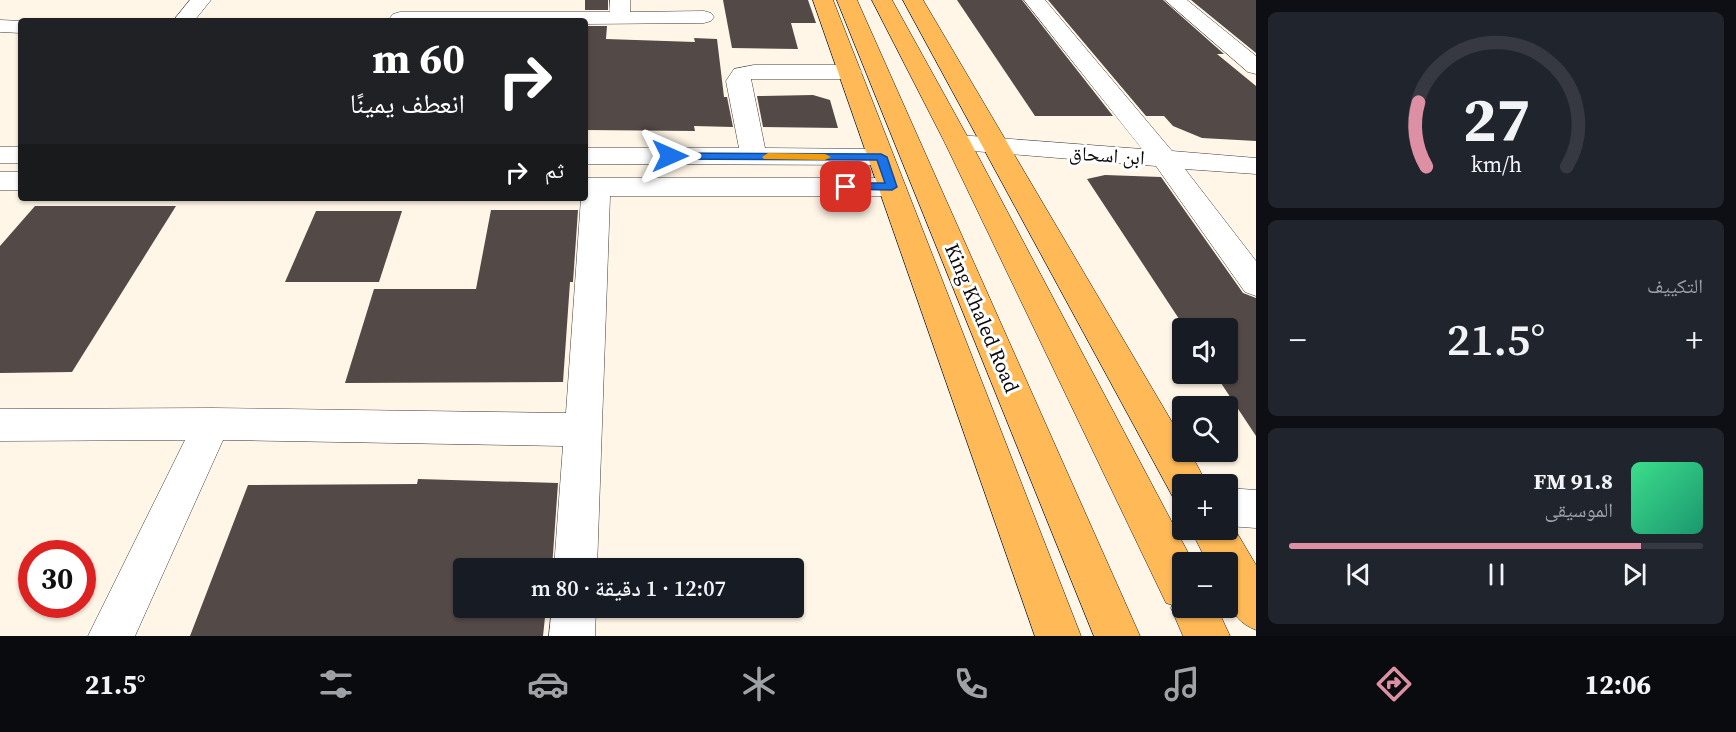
<!DOCTYPE html>
<html lang="ar">
<meta charset="utf-8">
<style>
:root{--surface:#171b24;--page:#20242c;--text:#f1f3f6;--muted:#9ea1a6;--line:#363941;--accent:#dd90a3}
body{margin:0;font-family:"Source Serif 4","Noto Naskh Arabic",serif;background:var(--page);color:var(--text);direction:rtl;height:100vh;display:flex;flex-direction:column;font-size:22px;white-space:nowrap}
*{box-sizing:border-box;margin:0}
p{font-size:20px;color:var(--muted)}
.icon{flex:none;width:33px;height:33px;fill:none;stroke:currentColor;stroke-width:2;stroke-linecap:round;stroke-linejoin:round}
.map{position:relative;flex:1;overflow:hidden;direction:ltr}
.side{display:flex;flex-direction:column;gap:12px;padding:12px;background:#0d0f14;width:480px}
.side>*{flex:none}
.hud{position:absolute;left:18px;top:18px;width:570px;height:183px;border-radius:6px;box-shadow:0 2px 4px #0004;direction:rtl;background:#202124;color:#fff;overflow:hidden}
.tools{position:absolute;left:1172px;top:318px;display:grid;gap:12px}
.tools a{display:grid;place-items:center;width:66px;height:66px;border-radius:6px;background:var(--surface);box-shadow:0 2px 4px #0004;font-size:30px}
.speed{position:absolute;left:18px;top:540px;display:flex;gap:12px;font-size:30px;font-weight:700;text-align:center}
.speed>*{display:grid;place-content:center;width:78px;height:78px;border-radius:50%;background:var(--surface);box-shadow:0 2px 4px #0004;line-height:1}
.speed .limit{border:9px solid #d22;background:#fff;color:#111}
.pin{position:absolute;display:grid;place-items:center;width:51px;height:51px;color:#fff;margin:-26px;border-radius:12px;box-shadow:0 3px 9px #0006}
.me{position:absolute;width:66px;margin:-33px;rotate:90deg;stroke-linejoin:round;filter:drop-shadow(0 0 4px #0008)}
.turn{display:flex;align-items:center;gap:21px;height:126px;padding:0 24px;font-size:27px}
.turn .icon{width:78px;height:78px;stroke-width:2.5}
.turn b{display:block;font-size:42px;line-height:51px}
.then{display:flex;align-items:center;height:57px;padding:0 24px;background:#0003;gap:12px;font-size:22px}
.big{font-size:45px;font-weight:600;line-height:1.1}
.side .widget{flex:1;display:flex;flex-direction:column;justify-content:center;gap:9px;min-width:0;padding:0 21px;border-radius:9px;background:var(--page)}
.side .dial{align-items:center;gap:0}
.dial svg{height:156px;overflow:visible;fill:none;stroke:var(--line);stroke-width:7;stroke-linecap:round;text-anchor:middle}
.dial text{fill:var(--text);stroke:none}
.song{display:flex;align-items:center;gap:18px}
.cover{width:72px;height:72px;border-radius:9px;background:linear-gradient(135deg,hsl(150 70% 55%),hsl(160 70% 35%))}
.played{height:6px;border-radius:3px;background:linear-gradient(90deg,var(--accent) 85%,var(--line) 85%)}
.keys{display:flex;justify-content:space-around;direction:ltr}
.heat{display:flex;justify-content:space-between;align-items:center;font-size:33px;direction:ltr}
.trip{position:absolute;left:453px;top:558px;width:351px;height:60px;border-radius:6px;background:var(--surface);box-shadow:0 2px 4px #0004;font-weight:600;line-height:60px;text-align:center;direction:rtl}
.menu{display:flex;height:96px;justify-content:space-around;align-items:center;background:#090b0e;color:var(--muted)}
.menu .icon{width:42px;height:42px}
.menu .on{color:var(--accent)}
.menu b{font-size:27px;color:var(--text)}
main{display:flex;flex:1;min-height:0}
.map>svg:first-child{display:block}
.building{fill:#534946}
.lines{fill:none;stroke-linecap:round;stroke-linejoin:round}
.minor-casing{stroke:#3d3d3d;stroke-width:1}
.major-casing{stroke:#1b1b1b;stroke-width:1}
.minor{fill:#fff;fill-rule:evenodd}
.major{fill:#ffb957;fill-rule:evenodd}
.route{fill:#1a73e8;stroke:#114b97;stroke-width:1.5}
.slow{fill:#f59e0b}
.labels{text-anchor:middle;stroke-width:6;stroke-linejoin:round;paint-order:stroke}
.street-label{font-size:20px;fill:#0a0a0a;stroke:#fff}
</style>
<main>
<section class="side">
<div class="widget dial"><svg viewBox="0 0 100 80">
<path d="M14 69A42 42 0 1 1 86 69"/>
<path d="M14 69A42 42 0 0 1 10 36" stroke="#dd90a3"/>
<text x="50" y="56" font-size="32" font-weight="700">27</text>
<text x="50" y="72" font-size="11">km/h</text>
</svg></div>
<div class="widget"><p>التكييف</p>
<div class="heat"><a>−</a><b class="big">21.5°</b><a>+</a></div>
</div>
<div class="widget">
<div class="song"><i class="cover"></i><div><b>91.8 FM</b><p>الموسيقى</p></div></div>
<div class="played"></div>
<div class="keys"><svg class="icon" aria-label="previous" viewBox="0 0 24 24"><path d="M18 5L8 12l10 7zM5 5v14"/></svg><svg class="icon" aria-label="pause" viewBox="0 0 24 24"><path d="M8 5v14M16 5v14"/></svg><svg class="icon" aria-label="next" viewBox="0 0 24 24"><path d="M6 5l10 7-10 7zM19 5v14"/></svg></div>
</div>
</section>
<div class="map">
<svg width="1256" height="636" viewBox="0 0 1256 636">
<rect width="100%" height="100%" fill="#fff6e7"/>
<g class="building">
<rect x="585" y="0" width="23" height="10"/>
<polygon points="723,0 808,0 816,23 791,23 798,49 732,48"/>
<polygon points="957,0 1022,0 1113,116 1035,116"/>
<polygon points="1048,0 1163,0 1224,54 1217,54 1256,86 1256,141 1202,138 1173,126 1164,116 1146,116"/>
<polygon points="1191,0 1256,0 1256,53"/>
<polygon points="585,26 607,26 606,39 695,42 694,38 717,39 724,97 727,97 733,127 694,126 695,131 585,130"/>
<polygon points="813,95 830,100 838,128 763,127 757,96"/>
<polygon points="1105,175 1161,177 1243,293 1256,298 1256,436 1215,374 1227,374 1227,328 1185,328 1087,179"/>
<polygon points="35,206 176,206 72,372 0,373 0,246"/>
<polygon points="491,210 578,210 573,282 570,282 563,382 345,383 374,289 476,289"/>
<polygon points="316,211 402,211 379,282 285,282"/>
<polygon points="418,479 558,483 552,568 464,568 464,608 546,608 543,636 190,636 248,485 417,484"/>
</g>
<g class="lines">
<defs>
<g id="minor">
<polygon points="190,0 211,0 194,21 173,21"/>
<polygon points="610,0 630,0 630,12 704,11 711,13 714,17 711,21 704,23 585,24 585,21 392,21 390,18 393,14 400,12 610,12"/>
<polygon points="1024,0 1045,0 1172,151 1256,158 1256,174 1185,169 1256,261 1256,296 1245,292 1156,166 949,149 945,143 949,137 958,135 1142,149"/>
<polygon points="1165,0 1187,0 1256,56 1256,74 1248,72"/>
<polygon points="0,20 22,21 21,33 0,32"/>
<polygon points="754,65 850,65 858,67 862,72 858,77 850,79 751,79 765,148 881,149 890,151 894,157 890,163 881,165 585,164 585,148 739,148 726,81 734,69"/>
<rect x="0" y="147" width="21" height="16"/>
<rect x="0" y="172" width="21" height="18"/>
<polygon points="585,178 892,178 902,181 906,187 902,193 892,196 610,196 597,568 554,568 563,446 223,440 135,636 88,636 185,440 0,441 0,409 212,408 566,413 581,198 585,198"/>
<polygon points="1227,488 1256,490 1256,528 1227,526"/>
<polygon points="552,608 596,608 595,636 549,636"/>
</g>
<g id="major">
<polygon points="813,0 833,0 1081,636 1035,636"/>
<polygon points="837,0 857,0 1140,636 1094,636"/>
<polygon points="872,0 892,0 971,143 1193,562 1182,562 1182,608 1217,608 1230,636 1183,636 1171,608 1172,605 1166,603 945,143"/>
<polygon points="903,0 923,0 1182,439 1182,452 1190,452 1207,484 1182,484 1182,500 1173,497"/>
<path d="M1227,516L1256,565V630C1224,617 1227,593 1227,562H1207L1191,530H1227Z"/>
</g>
</defs>
<use href="#minor" class="minor-casing"/>
<use href="#major" class="major-casing"/>
<use href="#minor" class="minor"/>
<use href="#major" class="major"/>
</g>
<polygon class="route" points="670,153 881,154 887,157 897,187 892,190 842,189 841,187 846,183 885,183 877,160 666,159 666,154"/>
<polygon class="slow" points="768,153 825,154 831,157 825,160 764,159 762,157"/>
<g class="labels">
<g class="street-label">
<text transform="translate(1107 155) rotate(4)" y="7">ابن اسحاق</text>
<text transform="translate(982 318) rotate(67)" y="7">King Khaled Road</text>
</g>
</g>
</svg>
<div class="tools">
<a><svg class="icon" aria-label="sound" viewBox="0 0 24 24"><path d="M4 9h4l5-4v14l-5-4H4zM17 9q2 3 0 6"/></svg></a>
<a><svg class="icon" aria-label="search" viewBox="0 0 24 24"><circle cx="10" cy="10" r="6"/><path d="M15 15l6 6"/></svg></a>
<a>+</a>
<a>−</a>
</div>
<div class="speed"><div class="limit">30</div></div>
<div class="pin" style="left:846px;top:187px;background:#d93025"><svg class="icon" aria-label="arrive" viewBox="0 0 24 24"><path d="M6 21V4h12l-3 4 3 4H6"/></svg></div>
<svg class="me" style="left:670px;top:156px" viewBox="-20 -20 40 40"><path d="M0-17L14 15 0 8-14 15z" fill="#1a73e8" stroke="#fff" stroke-width="4"/></svg>
<div class="trip">12:07 · 1 دقيقة · 80 m</div>
<div class="hud">
<div class="turn"><svg class="icon" aria-label="right" viewBox="0 0 24 24"><path d="M7 20v-9h11M14 6l5 5-5 5"/></svg><div><b>60 m</b>انعطف يمينًا</div></div>
<div class="then">ثم<svg class="icon" aria-label="right" viewBox="0 0 24 24"><path d="M7 20v-9h11M14 6l5 5-5 5"/></svg></div>
</div>
</div>
</main>
<nav class="menu">
<b>12:06</b>
<svg class="icon on" aria-label="directions" viewBox="0 0 24 24"><path d="M12 3l9 9-9 9-9-9zM9 14v-3h6M13 9l2 2-2 2"/></svg>
<svg class="icon" aria-label="music" viewBox="0 0 24 24"><path d="M9 18V5l10-2v13"/><circle cx="6" cy="18" r="3"/><circle cx="16" cy="16" r="3"/></svg>
<svg class="icon" aria-label="phone" viewBox="0 0 24 24"><path d="M5 4h4l2 5-3 2q2 4 5 5l2-3 5 2v4C11 20 4 13 5 4z"/></svg>
<svg class="icon" aria-label="climate" viewBox="0 0 24 24"><path d="M12 3v18M4 7l16 10M4 17L20 7"/></svg>
<svg class="icon" aria-label="car" viewBox="0 0 24 24"><path d="M5 17H2v-5l4-1 3-4h7l3 4 3 1v5h-3M9 17h6M6 11h13"/><circle cx="7" cy="17" r="2"/><circle cx="17" cy="17" r="2"/></svg>
<svg class="icon" aria-label="filters" viewBox="0 0 24 24"><path d="M4 7h16M4 17h16"/><circle cx="9" cy="7" r="2"/><circle cx="15" cy="17" r="2"/></svg>
<b>21.5°</b>
</nav>
